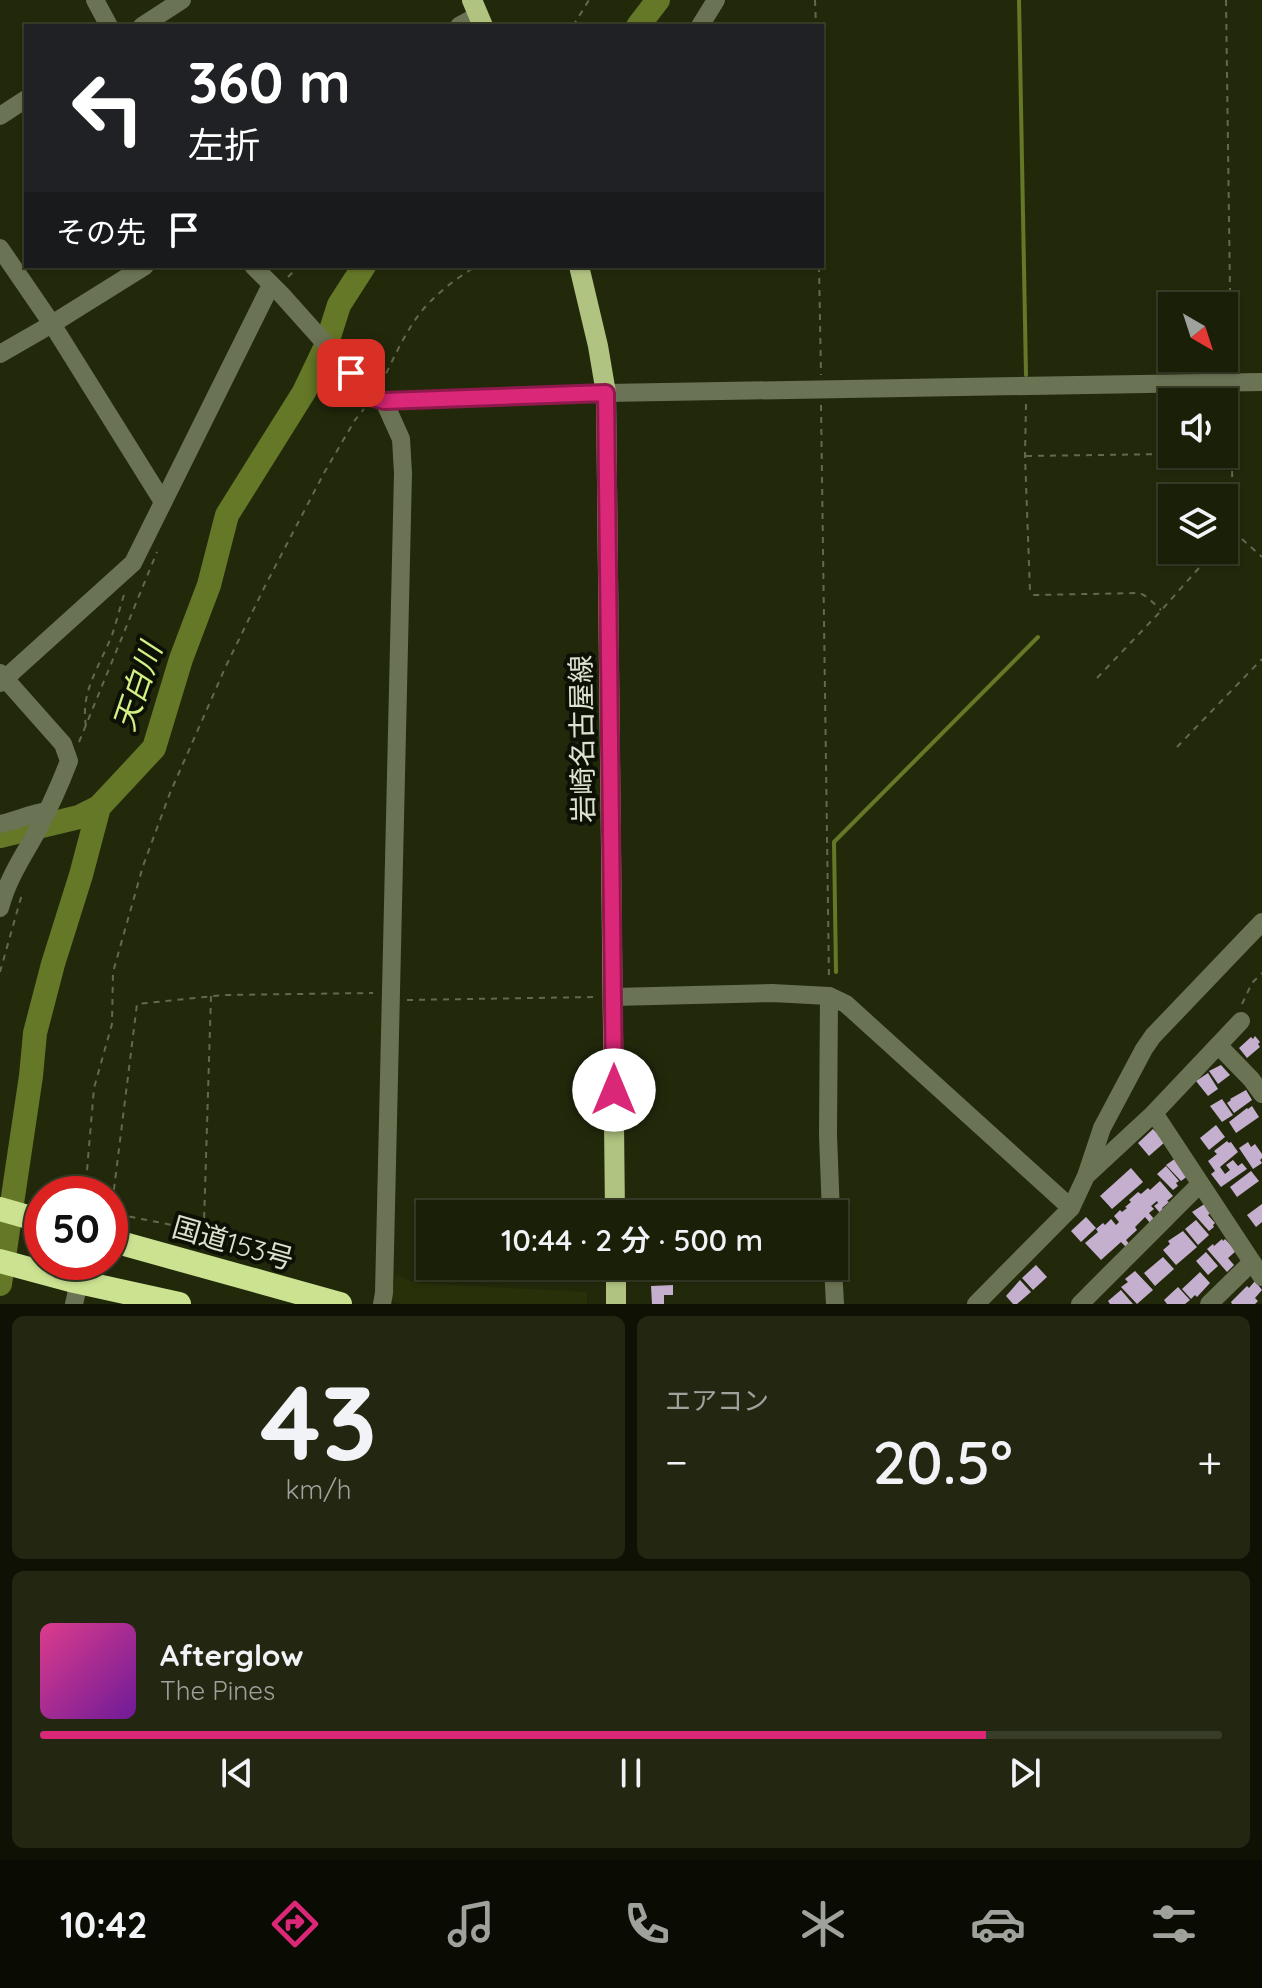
<!DOCTYPE html>
<html lang="ja">
<meta charset="utf-8">
<style>
:root{--surface:#1a1f08;--page:#232712;--text:#f1f3f6;--muted:#9fa29c;--line:#383d29;--accent:#db2777}
body{margin:0;font-family:Quicksand,"Noto Sans JP",sans-serif;background:var(--page);color:var(--text);height:100vh;display:flex;flex-direction:column;font-size:30px;white-space:nowrap}
*{box-sizing:border-box;margin:0}
p{font-size:26px;color:var(--muted)}
.icon{flex:none;width:44px;height:44px;fill:none;stroke:currentColor;stroke-width:2;stroke-linecap:round;stroke-linejoin:round}
.map{position:relative;height:1304px;overflow:hidden}
.side{display:flex;flex-direction:column;gap:12px;padding:12px;background:#0e1104;flex:1}
.side>*{flex:none}
.top-card{position:absolute;left:24px;top:24px;width:800px;height:244px;border-radius:0px;box-shadow:0 2px 6px #0004,0 0 0 2px var(--line);background:#202124;color:#fff;overflow:hidden}
.needle{width:52px;rotate:141deg}
.fabs{position:absolute;left:1158px;top:292px;display:grid;gap:16px}
.fabs a{display:grid;place-items:center;width:80px;height:80px;border-radius:0px;background:var(--surface);box-shadow:0 2px 6px #0004,0 0 0 2px var(--line);font-size:40px}
.speed{position:absolute;left:24px;top:1176px;display:flex;gap:16px;font-size:40px;font-weight:700;text-align:center}
.speed>*{display:grid;place-content:center;width:104px;height:104px;border-radius:50%;background:var(--surface);box-shadow:0 2px 6px #0004,0 0 0 2px var(--line);line-height:1}
.speed .limit{border:12px solid #d22;background:#fff;color:#111}
.pin{position:absolute;display:grid;place-items:center;width:68px;height:68px;color:#fff;margin:-34px;border-radius:16px;box-shadow:0 4px 12px #0006}
.me{position:absolute;width:88px;margin:-44px;rotate:0deg;stroke-linejoin:round;filter:drop-shadow(0 0 6px #0008)}
.turn{display:flex;align-items:center;gap:28px;height:168px;padding:0 32px;font-size:36px}
.turn .icon{width:104px;height:104px;stroke-width:2.5}
.turn b{display:block;font-size:56px;line-height:68px}
.then{display:flex;align-items:center;height:76px;padding:0 32px;background:#0003;gap:16px;font-size:30px}
.big{font-size:60px;font-weight:600;line-height:1.1}
.side .widget{flex:1;display:flex;flex-direction:column;justify-content:center;gap:12px;min-width:0;padding:0 28px;border-radius:12px;background:var(--page)}
.side .dial{align-items:center;gap:0}
.dial b{font-size:104px;line-height:1}
.song{display:flex;align-items:center;gap:24px}
.cover{width:96px;height:96px;border-radius:12px;background:linear-gradient(135deg,hsl(330 70% 55%),hsl(280 70% 35%))}
.played{height:8px;border-radius:4px;background:linear-gradient(90deg,var(--accent) 80%,var(--line) 80%)}
.keys{display:flex;justify-content:space-around;direction:ltr}
.heat{display:flex;justify-content:space-between;align-items:center;font-size:44px;direction:ltr}
.side .tiles{flex:1;display:grid;gap:12px;grid-template-columns:1fr 1fr}
.widget:last-child{grid-column:span 2}
.trip{position:absolute;left:416px;top:1200px;width:432px;height:80px;border-radius:0px;background:var(--surface);box-shadow:0 2px 6px #0004,0 0 0 2px var(--line);font-weight:600;line-height:80px;text-align:center}
.menu{display:flex;height:128px;justify-content:space-around;align-items:center;background:#0a0c03;color:var(--muted)}
.menu .icon{width:56px;height:56px}
.menu .current{color:var(--accent)}
.menu b{font-size:36px;color:var(--text)}
.map>svg:first-child{display:block}
.built{fill:#273009}
.lines{fill:none;stroke-linecap:round;stroke-linejoin:round}
.stream{stroke:#657827;stroke-width:4}
.river{stroke:#657827;stroke-width:24}
.building{fill:#c5afce}
.path{stroke:#62694f;stroke-width:2;stroke-dasharray:6 6;stroke-linecap:butt}
.minor{stroke:#6a7454;stroke-width:18}
.major{stroke:#b0c380;stroke-width:20}
.highway{stroke:#cbe291;stroke-width:24}
.route-casing{stroke:#8e194d;stroke-width:20}
.route{stroke:#db2777;stroke-width:14}
.labels{text-anchor:middle;stroke-width:8;stroke-linejoin:round;paint-order:stroke}
.street-label{font-size:28px;fill:#dce2d0;stroke:#0d1005}
.water-label{font-size:30px;font-style:italic;fill:#d3f084;stroke:#0d1005}
</style>
<div class="map">
<svg width="1262" height="1304" viewBox="0 0 1262 1304">
<rect width="100%" height="100%" fill="#22290b"/>
<polygon class="built" points="396,1275 416,1283 587,1292 587,1304 404,1304 391,1301"/>
<g class="lines">
<g class="stream">
<polyline points="1019,0 1026,375"/>
<polyline points="836,972 834,842 1038,637"/>
</g>
<g class="river">
<polyline points="638,26 658,0"/>
<polyline points="0,836 79,817 99,807"/>
<polyline points="0,1284 31,1076 35,1033 53,964 81,875 99,807 154,748 181,659 209,585 227,515 304,392 326,346 339,305 364,266"/>
</g>
</g>
<g class="building">
<polygon points="1255,1036 1260,1042 1258,1044 1260,1047 1247,1058 1239,1048 1251,1037 1253,1039"/>
<polygon points="1221,1065 1230,1075 1218,1084 1209,1071"/>
<polygon points="1208,1073 1218,1089 1208,1096 1196,1081"/>
<polygon points="1246,1090 1252,1100 1234,1113 1227,1103 1231,1100 1230,1099"/>
<polygon points="1222,1099 1233,1115 1222,1122 1210,1106"/>
<polygon points="1252,1106 1259,1117 1236,1133 1229,1122 1247,1108 1248,1109"/>
<polygon points="1216,1125 1225,1137 1209,1150 1200,1138"/>
<polygon points="1153,1129 1165,1142 1149,1156 1138,1143"/>
<polygon points="1227,1141 1229,1143 1231,1142 1238,1152 1220,1167 1225,1174 1230,1170 1226,1165 1233,1160 1238,1166 1242,1163 1247,1169 1221,1187 1211,1174 1215,1171 1208,1161 1217,1154 1214,1151"/>
<polygon points="1248,1142 1251,1147 1255,1144 1262,1154 1262,1158 1260,1160 1262,1163 1253,1169 1239,1148"/>
<polygon points="1176,1158 1189,1175 1181,1181 1166,1165"/>
<polygon points="1166,1166 1179,1181 1176,1183 1178,1186 1173,1190 1157,1174"/>
<polygon points="1131,1168 1143,1182 1112,1209 1100,1196"/>
<polygon points="1251,1171 1259,1181 1237,1197 1230,1187"/>
<polygon points="1160,1181 1173,1196 1167,1201 1169,1202 1162,1208 1164,1211 1161,1214 1154,1206 1158,1203 1157,1201 1151,1206 1154,1209 1149,1213 1155,1220 1151,1224 1145,1217 1135,1227 1137,1230 1126,1240 1130,1245 1127,1248 1121,1242 1101,1260 1085,1243 1098,1232 1096,1229 1103,1223 1105,1225 1111,1219 1116,1225 1119,1222 1114,1216 1120,1210 1122,1212 1127,1208 1125,1207 1131,1202 1129,1200 1138,1192 1141,1194 1148,1188 1150,1190"/>
<polygon points="1206,1203 1213,1211 1208,1215 1215,1223 1213,1225 1214,1227 1209,1231 1192,1212"/>
<polygon points="1262,1204 1262,1222 1256,1227 1247,1215"/>
<polygon points="1086,1217 1096,1228 1081,1242 1071,1231"/>
<polygon points="1196,1220 1209,1235 1198,1245 1185,1229"/>
<polygon points="1183,1231 1197,1247 1176,1265 1163,1250 1170,1244 1168,1241"/>
<polygon points="1222,1239 1223,1241 1225,1239 1236,1251 1228,1258 1234,1265 1227,1272 1207,1249 1213,1244 1214,1246"/>
<polygon points="1206,1252 1218,1266 1208,1275 1196,1261"/>
<polygon points="1163,1257 1174,1269 1155,1286 1144,1273"/>
<polygon points="1036,1265 1047,1277 1033,1290 1022,1278"/>
<polygon points="1135,1271 1153,1290 1137,1304 1121,1287 1128,1282 1125,1279"/>
<polygon points="1200,1272 1210,1283 1197,1297 1195,1295 1191,1299 1182,1289"/>
<polygon points="1020,1280 1031,1292 1017,1304 1013,1304 1006,1296"/>
<polygon points="1255,1281 1262,1290 1255,1298 1258,1301 1255,1304 1232,1304 1231,1302 1247,1286 1249,1288"/>
<polygon points="673,1285 673,1295 664,1295 664,1304 652,1304 651,1286"/>
<polygon points="1178,1287 1190,1300 1185,1304 1167,1304 1164,1300"/>
<polygon points="1121,1290 1133,1304 1110,1304 1108,1301"/>
</g>
<g class="lines">
<g class="path">
<polyline points="815,0 816,26"/>
<polyline points="1226,0 1231,365"/>
<polyline points="573,26 589,0"/>
<polyline points="819,266 821,375"/>
<polyline points="288,277 299,266"/>
<path d="M381,384C394,358 407,327 426,306C441,290 458,277 477,266"/>
<polyline points="1231,399 1233,531 1262,557"/>
<polyline points="1026,404 1025,456 1030,591 1034,595 1140,593 1147,597 1161,610"/>
<polyline points="821,405 829,979"/>
<polyline points="1026,456 1172,454"/>
<polyline points="1224,540 1232,531"/>
<polyline points="1097,678 1158,614 1215,550"/>
<path d="M86,726C80,691 100,666 112,635C117,621 120,606 125,592"/>
<polyline points="79,742 157,552"/>
<polyline points="1177,747 1262,659"/>
<polyline points="0,972 22,894"/>
<polyline points="211,996 204,1222 198,1230 111,1213 137,1004 223,995 373,993"/>
<polyline points="407,1000 596,997"/>
<polyline points="1242,1004 1252,983 1262,973"/>
<polyline points="85,1194 94,1088 112,1024 113,972 143,866 170,793 226,666 266,584 324,473 355,420 364,409"/>
</g>
<g class="minor">
<polyline points="95,0 109,26"/>
<polyline points="142,26 182,0"/>
<polyline points="459,26 479,15"/>
<polyline points="700,26 716,0"/>
<polyline points="0,116 26,99"/>
<polyline points="0,248 52,324 163,502"/>
<polyline points="253,266 281,294 374,398 384,401 606,393 1262,382"/>
<polyline points="0,354 52,324 145,266"/>
<path d="M0,673L63,744L69,761C59,787 48,811 35,835C21,859 7,881 0,908"/>
<polyline points="0,683 133,563 271,285"/>
<path d="M0,824C16,821 31,813 48,811"/>
<polyline points="829,996 828,1135 831,1214"/>
<polyline points="614,997 772,993 829,996 846,1004 1071,1208"/>
<polyline points="1219,1046 1251,1079 1262,1094"/>
<polyline points="1154,1113 1262,1277"/>
<polyline points="1087,1173 1102,1128 1144,1049 1153,1036 1262,922"/>
<polyline points="833,1266 835,1304"/>
<polyline points="74,1304 79,1282"/>
<polyline points="382,1304 384,1293 403,473 401,439 384,401"/>
<polyline points="976,1304 1071,1208 1086,1176 1154,1113 1241,1021"/>
<polyline points="1080,1304 1200,1184"/>
<polyline points="1209,1304 1252,1262"/>
</g>
<g class="major">
<polyline points="472,0 483,26"/>
<polyline points="579,266 598,346 606,393 615,1214"/>
<polyline points="616,1266 616,1304"/>
</g>
<g class="highway">
<polyline points="0,1209 42,1221"/>
<polyline points="110,1240 340,1304"/>
<polyline points="0,1261 70,1280 179,1304"/>
</g>
</g>
<g class="lines">
<defs>
<polyline id="route" points="351,373 374,398 384,401 606,393 614,1090"/>
</defs>
<use href="#route" class="route-casing"/>
<use href="#route" class="route"/>
</g>
<g class="labels">
<g class="street-label">
<text transform="translate(582 739) rotate(-91)" y="10">岩崎名古屋線</text>
<text transform="translate(233 1243) rotate(16)" y="10">国道153号</text>
</g>
<g class="water-label">
<text transform="translate(138 687) rotate(-71)" y="10">天白川</text>
</g>
</g>
</svg>
<div class="fabs">
<a><svg class="needle" viewBox="-14 -14 28 28"><path d="M0-13l5 13h-10z" fill="#e53935"/><path d="M0 13l5-13h-10z" fill="#9fa29c"/></svg></a>
<a><svg class="icon" aria-label="sound" viewBox="0 0 24 24"><path d="M4 9h4l5-4v14l-5-4H4zM17 9q2 3 0 6"/></svg></a>
<a><svg class="icon" aria-label="layers" viewBox="0 0 24 24"><path d="M12 4l9 5-9 5-9-5zM3 14l9 5 9-5"/></svg></a>
</div>
<div class="speed"><div class="limit">50</div></div>
<div class="pin" style="left:351px;top:373px;background:#d93025"><svg class="icon" aria-label="arrive" viewBox="0 0 24 24"><path d="M6 21V4h12l-3 4 3 4H6"/></svg></div>
<svg class="me" style="left:614px;top:1090px" viewBox="-20 -20 40 40"><circle r="19" fill="#fff"/><path d="M0-13L10 11 0 6-10 11z" fill="#db2777"/></svg>
<div class="trip">10:44 · 2 分 · 500 m</div>
<div class="top-card">
<div class="turn"><svg class="icon" aria-label="left" viewBox="0 0 24 24"><path d="M17 20v-9H6M10 6l-5 5 5 5"/></svg><div><b>360 m</b>左折</div></div>
<div class="then">その先<svg class="icon" aria-label="arrive" viewBox="0 0 24 24"><path d="M6 21V4h12l-3 4 3 4H6"/></svg></div>
</div>
</div>
<section class="side">
<div class="tiles">
<div class="widget dial"><b>43</b><p>km/h</p></div>
<div class="widget"><p>エアコン</p>
<div class="heat"><a>−</a><b class="big">20.5°</b><a>+</a></div>
</div>
<div class="widget">
<div class="song"><i class="cover"></i><div><b>Afterglow</b><p>The Pines</p></div></div>
<div class="played"></div>
<div class="keys"><svg class="icon" aria-label="previous" viewBox="0 0 24 24"><path d="M18 5L8 12l10 7zM5 5v14"/></svg><svg class="icon" aria-label="pause" viewBox="0 0 24 24"><path d="M8 5v14M16 5v14"/></svg><svg class="icon" aria-label="next" viewBox="0 0 24 24"><path d="M6 5l10 7-10 7zM19 5v14"/></svg></div>
</div>
</div>
</section>
<nav class="menu">
<b>10:42</b>
<svg class="icon current" aria-label="directions" viewBox="0 0 24 24"><path d="M12 3l9 9-9 9-9-9zM9 14v-3h6M13 9l2 2-2 2"/></svg>
<svg class="icon" aria-label="music" viewBox="0 0 24 24"><path d="M9 18V5l10-2v13"/><circle cx="6" cy="18" r="3"/><circle cx="16" cy="16" r="3"/></svg>
<svg class="icon" aria-label="phone" viewBox="0 0 24 24"><path d="M5 4h4l2 5-3 2q2 4 5 5l2-3 5 2v4C11 20 4 13 5 4z"/></svg>
<svg class="icon" aria-label="climate" viewBox="0 0 24 24"><path d="M12 3v18M4 7l16 10M4 17L20 7"/></svg>
<svg class="icon" aria-label="car" viewBox="0 0 24 24"><path d="M5 17H2v-5l4-1 3-4h7l3 4 3 1v5h-3M9 17h6M6 11h13"/><circle cx="7" cy="17" r="2"/><circle cx="17" cy="17" r="2"/></svg>
<svg class="icon" aria-label="filters" viewBox="0 0 24 24"><path d="M4 7h16M4 17h16"/><circle cx="9" cy="7" r="2"/><circle cx="15" cy="17" r="2"/></svg>
</nav>
